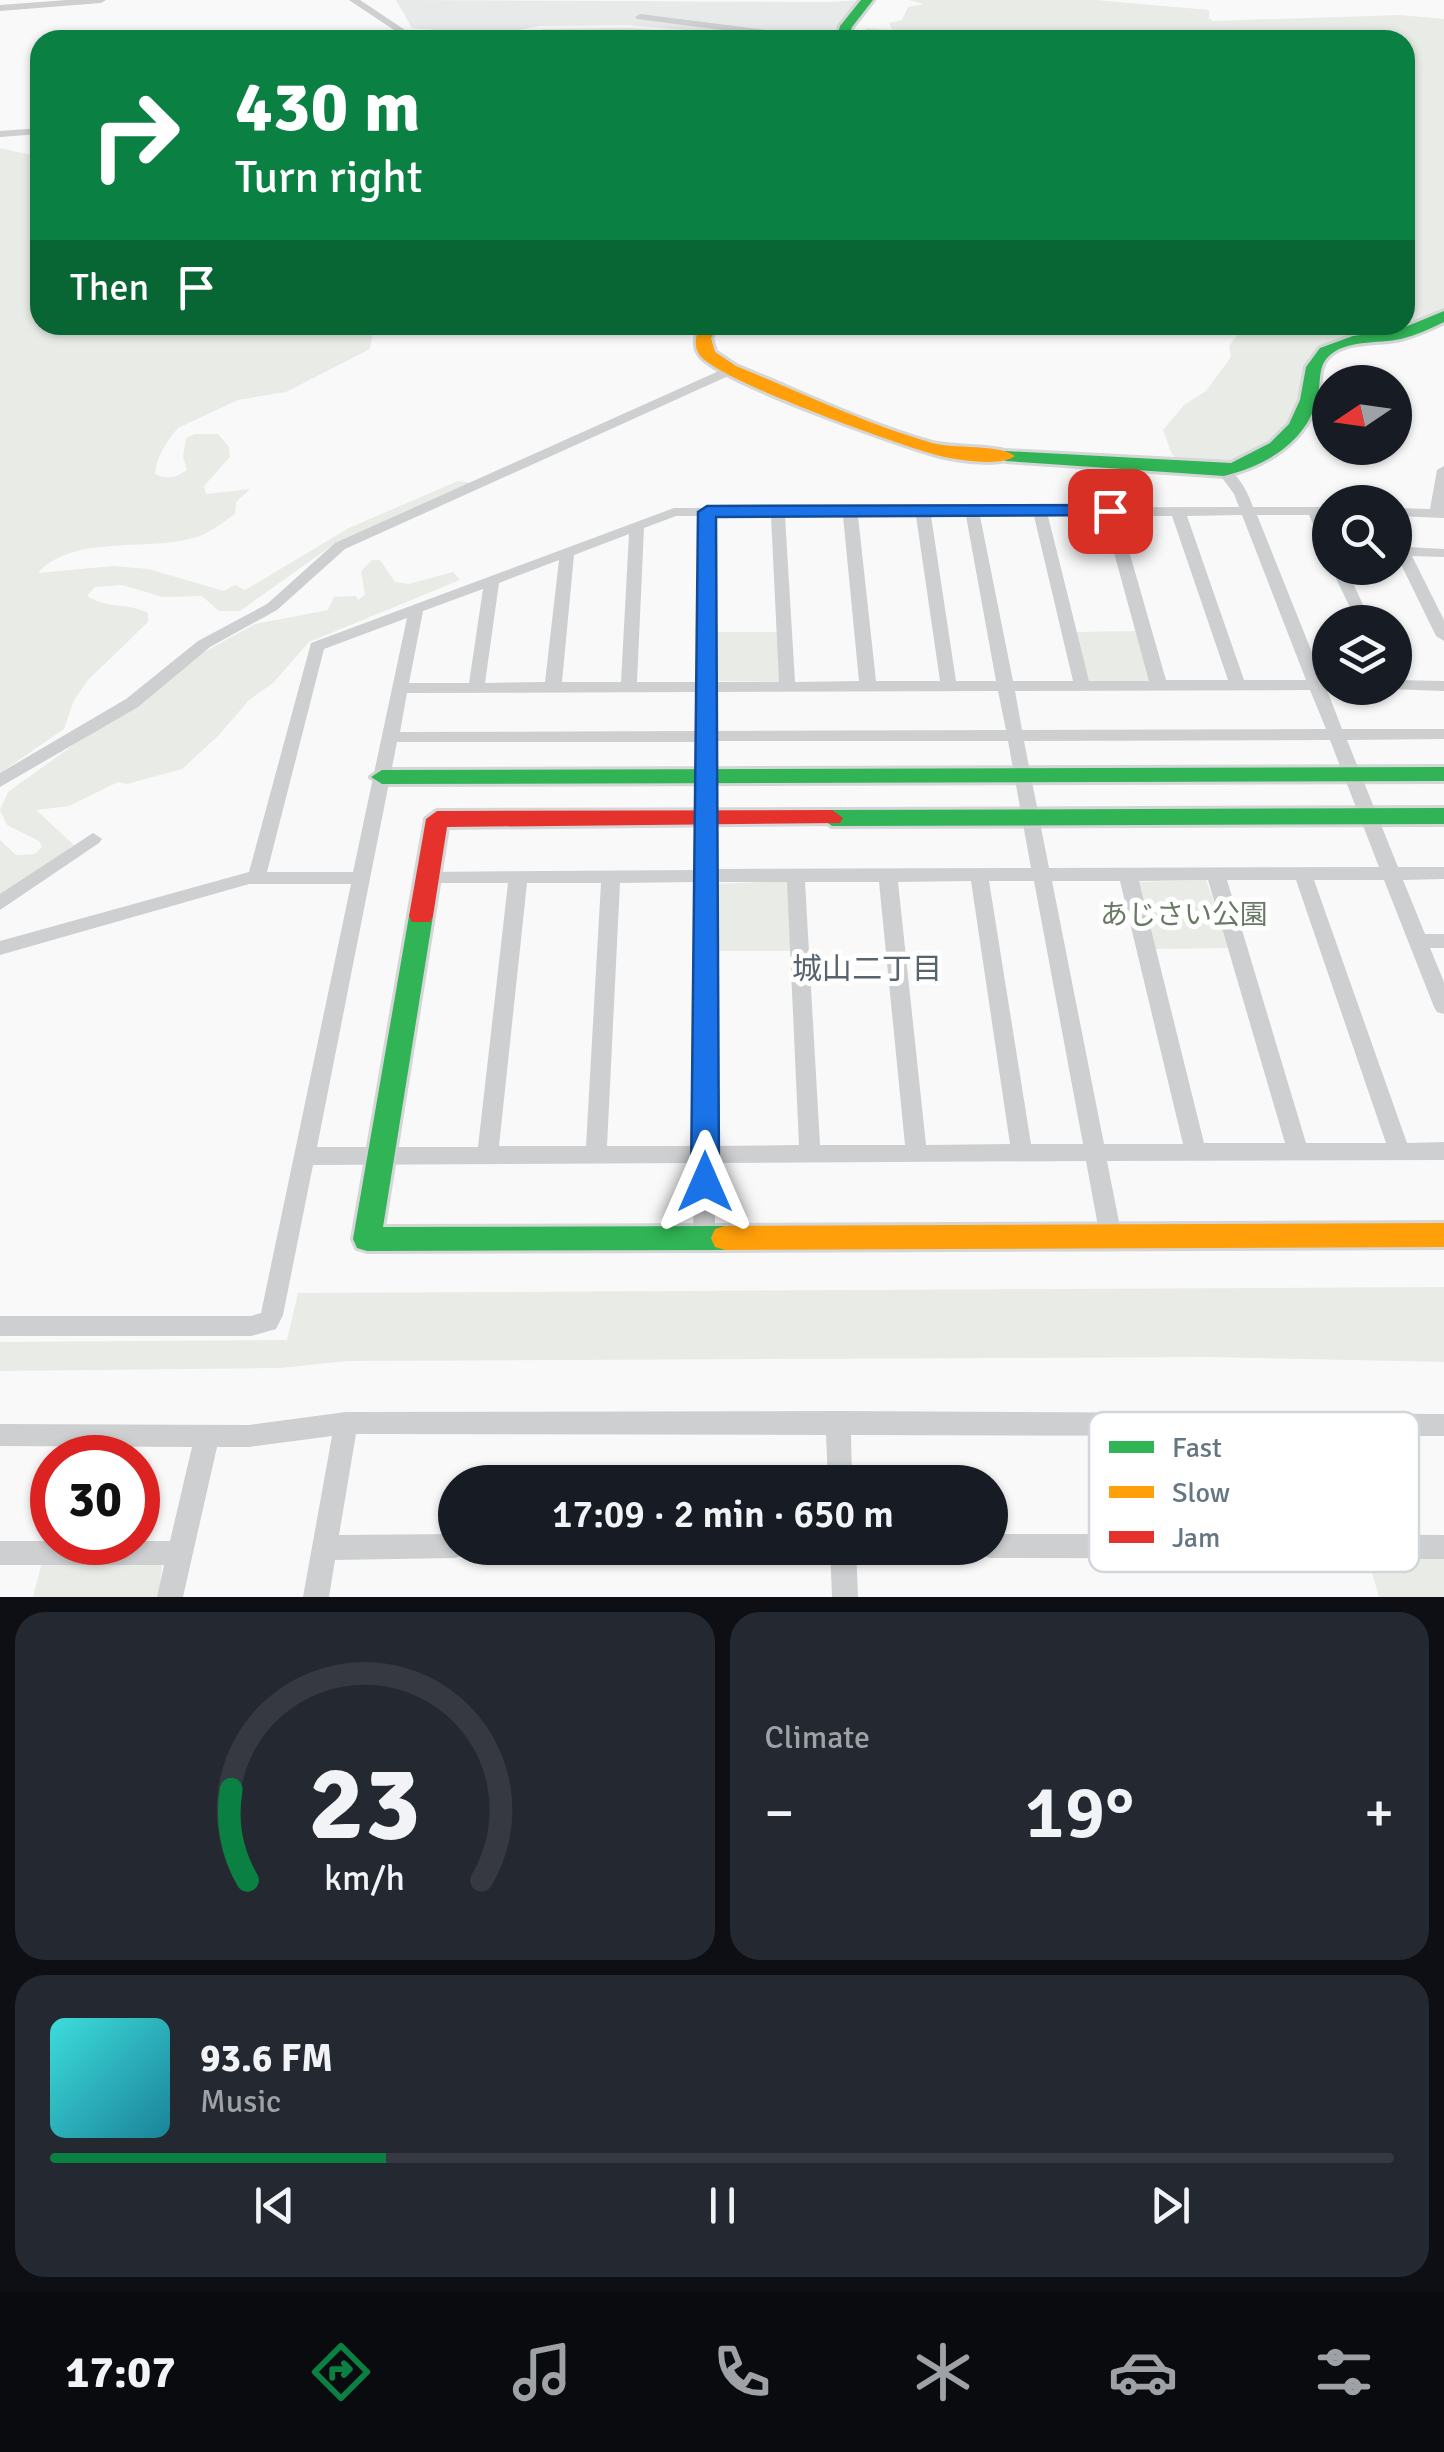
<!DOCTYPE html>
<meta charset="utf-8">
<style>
:root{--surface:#171b24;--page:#242831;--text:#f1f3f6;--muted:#9ea1a6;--line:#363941;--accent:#0b8043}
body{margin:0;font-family:Signika,"Noto Sans JP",sans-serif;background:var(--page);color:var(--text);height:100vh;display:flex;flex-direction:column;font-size:38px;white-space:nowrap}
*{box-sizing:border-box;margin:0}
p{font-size:32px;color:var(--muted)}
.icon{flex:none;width:55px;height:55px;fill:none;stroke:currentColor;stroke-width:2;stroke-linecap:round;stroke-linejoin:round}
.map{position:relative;height:1597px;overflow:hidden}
.sheet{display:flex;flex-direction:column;gap:15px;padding:15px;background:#0d0f14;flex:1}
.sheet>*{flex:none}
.banner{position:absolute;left:30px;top:30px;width:1385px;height:305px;border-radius:30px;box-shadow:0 2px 8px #0004;background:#0b8043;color:#fff;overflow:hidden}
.needle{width:65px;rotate:257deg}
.controls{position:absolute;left:1312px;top:365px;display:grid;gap:20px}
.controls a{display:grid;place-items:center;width:100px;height:100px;border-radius:50%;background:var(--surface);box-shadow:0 2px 8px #0004;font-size:50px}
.speed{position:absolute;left:30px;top:1435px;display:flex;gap:20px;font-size:50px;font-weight:700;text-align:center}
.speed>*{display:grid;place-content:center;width:130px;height:130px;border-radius:50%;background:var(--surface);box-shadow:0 2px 8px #0004;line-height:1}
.speed .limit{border:15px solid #d22;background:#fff;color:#111}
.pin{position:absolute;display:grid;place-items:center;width:85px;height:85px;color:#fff;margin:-42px;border-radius:20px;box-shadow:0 5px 15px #0006}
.me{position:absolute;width:110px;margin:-55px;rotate:0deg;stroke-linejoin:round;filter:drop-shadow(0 0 8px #0008)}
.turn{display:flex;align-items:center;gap:35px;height:210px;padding:0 40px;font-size:45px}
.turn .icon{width:130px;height:130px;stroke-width:2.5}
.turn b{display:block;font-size:70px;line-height:85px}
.then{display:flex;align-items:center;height:95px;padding:0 40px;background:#0003;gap:20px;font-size:38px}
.big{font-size:75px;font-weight:600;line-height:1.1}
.sheet .tile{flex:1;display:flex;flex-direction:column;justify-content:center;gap:15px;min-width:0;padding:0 35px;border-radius:30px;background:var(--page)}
.sheet .dial{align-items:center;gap:0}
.dial svg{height:260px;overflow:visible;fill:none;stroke:var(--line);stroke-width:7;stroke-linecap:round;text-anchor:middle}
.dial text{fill:var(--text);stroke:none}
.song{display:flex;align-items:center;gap:30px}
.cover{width:120px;height:120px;border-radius:15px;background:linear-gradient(135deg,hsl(180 70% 55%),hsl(190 70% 35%))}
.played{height:10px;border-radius:5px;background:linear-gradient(90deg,var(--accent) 25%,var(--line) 25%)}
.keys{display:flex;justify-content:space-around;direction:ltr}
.heat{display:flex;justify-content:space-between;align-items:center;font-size:55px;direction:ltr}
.sheet .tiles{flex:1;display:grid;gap:15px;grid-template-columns:1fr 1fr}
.tile:last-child{grid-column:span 2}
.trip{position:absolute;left:438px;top:1465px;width:570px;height:100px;border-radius:50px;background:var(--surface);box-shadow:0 2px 8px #0004;font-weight:600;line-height:100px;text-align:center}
.tabs{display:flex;height:160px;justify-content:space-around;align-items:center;background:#090b0e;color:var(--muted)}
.tabs .icon{width:70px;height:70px}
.tabs .selected{color:var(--accent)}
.tabs b{font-size:45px;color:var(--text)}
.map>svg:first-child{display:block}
.built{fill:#e8e9e9}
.green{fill:#e8ebe6}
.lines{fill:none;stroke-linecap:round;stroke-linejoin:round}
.fast-casing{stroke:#d5d6d7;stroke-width:6}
.slow-casing{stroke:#d5d6d7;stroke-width:6}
.jam-casing{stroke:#d5d6d7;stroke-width:6}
.street{fill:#cecfd0;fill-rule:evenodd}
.fast{fill:#30b455;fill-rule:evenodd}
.slow{fill:#ff9f0a;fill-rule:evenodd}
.jam{fill:#e5322d;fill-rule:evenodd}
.route{fill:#1a73e8;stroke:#114b97;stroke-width:2.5}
.labels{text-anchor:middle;stroke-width:10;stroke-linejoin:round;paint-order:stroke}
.park-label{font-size:28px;fill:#687a64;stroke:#fff}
.neighbourhood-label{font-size:30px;fill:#57646e;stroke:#fff}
.key{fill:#fff;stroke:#d1d6da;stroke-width:2.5}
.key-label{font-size:28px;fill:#657683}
</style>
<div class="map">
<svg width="1444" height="1597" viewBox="0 0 1444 1597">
<rect width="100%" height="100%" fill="#f9f9f9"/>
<polygon class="built" points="396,0 828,2 863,0 828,40 805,40 627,25 539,26 493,35 412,28"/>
<g class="green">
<path d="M908,0H1095L1209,10V18L1213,21L1399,15L1444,19V310L1404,329L1311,355C1301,371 1307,390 1299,407C1294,419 1283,428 1274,436C1243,463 1219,465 1180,462L1172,454L1163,430L1184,405L1206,391L1231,357L1229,346L1245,325H1405V40H863L866,28L892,30L889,23L902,20L908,7L924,4Z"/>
<polygon points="629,28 773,40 791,40 534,40 526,36 543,29"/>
<path d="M0,148L40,157V325H374L370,349L286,392L238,400L178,428C167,441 156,457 155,474C168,480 175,478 187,470L183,457L186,438L195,434H218L229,447L230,457L204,486L206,494L250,489L236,502L235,514C225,521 213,530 202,535C154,554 74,532 38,573L113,566L148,569L224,591L235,585L245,590L349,528L458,481L472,483L334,544L240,611H219L202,596L163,597L122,585L95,587L87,596C110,610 127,602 148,613V622L88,680L74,700L64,729L0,773Z"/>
<polygon points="372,560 380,560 395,582 409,584 453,572 460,580 309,642 273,683 249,700 219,735 182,769 127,784 118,782 69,806 36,810 74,845 0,898 0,840 16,855 35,854 42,847 39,841 7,825 0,810 8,792 197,656 255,624 328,610 334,597 356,596 358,600 365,595 361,571"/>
<polygon points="1138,631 1151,681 1089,681 1075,632"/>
<polygon points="713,632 779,632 779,682 713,681"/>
<polygon points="1206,880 1230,948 1154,949 1138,882"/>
<polygon points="785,881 790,885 793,951 712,951 715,884"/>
<polygon points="1444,1287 1444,1362 1208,1357 347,1361 280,1368 0,1371 0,1342 287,1340 298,1293"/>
<polygon points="1367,1555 1444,1557 1444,1597 1379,1597"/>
<polygon points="42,1563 162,1563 159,1597 33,1597"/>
</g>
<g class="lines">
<defs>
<g id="fast">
<polygon points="861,0 873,0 852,27 848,40 836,40 840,26"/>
<path d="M1444,311V322C1430,329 1416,335 1401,339C1378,344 1344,339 1327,358C1318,368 1321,383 1318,395C1309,441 1266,466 1224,476L1006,461L997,456L1006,451L1231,463L1270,443L1289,424L1300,400L1306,367L1320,348L1353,336L1398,330Z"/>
<polygon points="1444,767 1444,781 382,784 371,777 382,770"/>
<polygon points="1444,808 1444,824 832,826 821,818 832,810"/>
<polygon points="421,907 430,910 433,916 383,1227 725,1226 735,1229 739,1238 735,1247 725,1250 367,1251 357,1248 353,1239 409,916 412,910"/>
</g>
<g id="slow">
<path d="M701,325H717L711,338L715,352L736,366C800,392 865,424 932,443C954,449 1000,444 1015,456C1001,467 958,460 940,456C904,447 713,379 699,354C693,344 696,335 701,325Z"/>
<polygon points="1444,1223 1444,1247 725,1250 715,1247 711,1238 715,1229 725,1226"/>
</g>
<polygon id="jam" points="832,810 843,818 840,823 447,827 433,916 430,922 412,922 409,916 426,819 437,811"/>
</defs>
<use href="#fast" class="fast-casing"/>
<use href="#slow" class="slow-casing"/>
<use href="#jam" class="jam-casing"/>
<g class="street">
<polygon points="67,0 106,0 101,3 0,11 0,5"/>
<polygon points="349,0 360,0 420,40 409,40"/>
<polygon points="640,14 821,37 826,40 799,40 637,19 635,17"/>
<polygon points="40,128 40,134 0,137 0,131"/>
<polygon points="730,366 736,370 735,373 345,549 277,610 210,647 138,707 0,787 0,773 126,699 198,641 267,604 335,543"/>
<polygon points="1444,466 1444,518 1395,516 1395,508 1430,509 1437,470"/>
<path d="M1224,467C1238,473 1248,492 1253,507H1330V515H1324L1330,530V550L1323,546L1309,515H1257L1323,680H1330V688H1336L1327,690L1342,729H1444V739L1347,740L1398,867H1444V879L1403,880L1425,934H1444V948H1430L1444,982V1014L1437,1012L1434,1007L1384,880H1314L1407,1143L1444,1142V1160L1107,1161L1122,1237L1119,1244L1111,1246L1103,1244L1100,1237L1086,1161L715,1163V1238L712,1245L704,1247L696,1245L693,1238L694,1163L313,1165L283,1315L276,1329L251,1336H0V1316H251L261,1313L351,884H249L0,955V941L249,872L311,643L674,508L1239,507L1234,494L1217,471ZM1242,515L1306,680H1244L1187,516ZM676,516H700L698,682H637L644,528ZM714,516H771L779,682H714ZM785,516H843L859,681L795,682ZM858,516H916L940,681H876ZM931,516H966L996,681H956ZM980,516H1034L1073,681H1013ZM1048,516H1104L1149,681H1089ZM1119,516H1172L1228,680H1166ZM629,534L621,682H562L574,555ZM559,560L545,682L485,683L499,583ZM483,589L469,683H409L423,611ZM407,618L353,872H267L324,649ZM1310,690L1326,729L1022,730L1015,691ZM998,691L1006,730L714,731V692ZM698,692V731L400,732L407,693ZM1330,740L1379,867L1049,868L1024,741ZM714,741H1008L1031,868L715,869ZM397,742H698L696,870L420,872L417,877L426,883H508L478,1147H317ZM1208,880L1285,1143H1204L1139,881ZM1227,880H1296L1386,1143H1306ZM971,881L1010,1144L926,1145L898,882ZM989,881H1034L1083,1144H1031ZM1052,881H1120L1183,1144H1104ZM696,882L694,1146H607L620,883ZM715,882H787L799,1145L715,1146ZM805,882H879L905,1145H820ZM527,883H601L586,1146H499Z"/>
<polygon points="1395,532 1400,533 1408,547 1444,549 1444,557 1412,556 1444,620 1444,641 1436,636 1395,552"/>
<polygon points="1331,568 1346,568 1371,622 1357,622"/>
<polygon points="1395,680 1444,681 1444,691 1389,689 1395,688"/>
<polygon points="93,833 102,839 99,843 0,910 0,894"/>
<polygon points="838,1411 1444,1414 1444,1436 1290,1436 1313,1534 1444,1535 1444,1559 990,1558 981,1555 978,1548 990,1548 990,1534 1288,1534 1266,1436 851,1435 852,1482 828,1482 826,1435 356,1434 339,1535 455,1534 455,1548 467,1548 464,1555 455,1558 335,1560 329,1597 303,1597 332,1436 249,1447 217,1447 183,1597 157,1597 164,1565 0,1565 0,1541 170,1541 192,1447 0,1446 0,1424 249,1425 346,1412"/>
<polygon points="830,1548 856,1548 858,1597 832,1597"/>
</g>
<use href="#fast" class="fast"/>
<use href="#slow" class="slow"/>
<use href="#jam" class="jam"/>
</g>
<polygon class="route" points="1110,505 1119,511 1117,515 716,517 719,1182 715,1190 705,1194 695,1190 691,1182 698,512 707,506"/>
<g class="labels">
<g class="park-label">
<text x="1184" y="924">あじさい公園</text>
</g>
<g class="neighbourhood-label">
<text x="867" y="979">城山二丁目</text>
</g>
</g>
<rect x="1089" y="1412" width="330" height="160" rx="15" class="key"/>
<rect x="1109" y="1441" width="45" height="12" fill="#30b455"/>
<rect x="1109" y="1486" width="45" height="12" fill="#ff9f0a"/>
<rect x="1109" y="1531" width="45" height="12" fill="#e5322d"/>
<g class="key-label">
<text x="1172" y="1457">Fast</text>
<text x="1172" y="1502">Slow</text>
<text x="1172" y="1547">Jam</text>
</g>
</svg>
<div class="controls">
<a><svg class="needle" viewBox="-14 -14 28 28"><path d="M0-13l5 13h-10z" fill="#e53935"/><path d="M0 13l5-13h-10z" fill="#9ea1a6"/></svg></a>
<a><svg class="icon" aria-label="search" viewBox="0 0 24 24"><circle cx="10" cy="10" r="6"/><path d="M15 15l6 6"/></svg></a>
<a><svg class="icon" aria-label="layers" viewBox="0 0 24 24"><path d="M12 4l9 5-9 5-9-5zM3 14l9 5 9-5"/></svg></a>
</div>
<div class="speed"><div class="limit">30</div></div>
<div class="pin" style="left:1110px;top:511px;background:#d93025"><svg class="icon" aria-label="arrive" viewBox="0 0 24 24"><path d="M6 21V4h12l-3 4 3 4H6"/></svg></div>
<svg class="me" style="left:705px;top:1182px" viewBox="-20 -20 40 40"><path d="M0-17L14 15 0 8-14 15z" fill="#1a73e8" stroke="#fff" stroke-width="4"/></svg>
<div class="trip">17:09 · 2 min · 650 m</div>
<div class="banner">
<div class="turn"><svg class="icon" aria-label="right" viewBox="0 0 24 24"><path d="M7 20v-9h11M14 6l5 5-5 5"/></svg><div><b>430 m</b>Turn right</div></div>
<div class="then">Then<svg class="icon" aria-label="arrive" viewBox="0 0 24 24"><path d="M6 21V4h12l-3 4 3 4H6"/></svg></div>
</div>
</div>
<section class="sheet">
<div class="tiles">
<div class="tile dial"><svg viewBox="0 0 100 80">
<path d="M14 69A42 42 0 1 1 86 69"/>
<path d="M14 69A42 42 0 0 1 9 41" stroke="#0b8043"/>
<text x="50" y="56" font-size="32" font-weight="700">23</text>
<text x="50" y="72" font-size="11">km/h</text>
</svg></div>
<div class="tile"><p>Climate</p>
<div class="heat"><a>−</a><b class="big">19°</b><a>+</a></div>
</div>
<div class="tile">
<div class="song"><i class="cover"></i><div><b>93.6 FM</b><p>Music</p></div></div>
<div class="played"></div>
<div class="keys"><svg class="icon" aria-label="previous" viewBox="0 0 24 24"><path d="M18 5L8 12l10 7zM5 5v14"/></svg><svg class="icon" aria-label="pause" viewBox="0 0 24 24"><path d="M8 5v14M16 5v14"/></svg><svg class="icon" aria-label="next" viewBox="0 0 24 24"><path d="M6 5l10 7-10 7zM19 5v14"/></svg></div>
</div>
</div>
</section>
<nav class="tabs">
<b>17:07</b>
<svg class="icon selected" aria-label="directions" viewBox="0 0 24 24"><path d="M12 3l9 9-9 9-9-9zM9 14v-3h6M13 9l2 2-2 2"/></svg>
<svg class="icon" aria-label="music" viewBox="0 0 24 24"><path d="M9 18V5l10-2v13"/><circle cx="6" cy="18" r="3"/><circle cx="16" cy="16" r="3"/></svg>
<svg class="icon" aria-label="phone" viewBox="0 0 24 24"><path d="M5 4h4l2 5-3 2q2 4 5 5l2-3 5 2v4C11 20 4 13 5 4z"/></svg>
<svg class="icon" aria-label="climate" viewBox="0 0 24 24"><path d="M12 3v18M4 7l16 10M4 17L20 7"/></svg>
<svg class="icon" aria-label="car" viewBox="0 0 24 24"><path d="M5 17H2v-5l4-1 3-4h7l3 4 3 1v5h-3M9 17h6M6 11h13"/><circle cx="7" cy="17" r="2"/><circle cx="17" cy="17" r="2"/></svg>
<svg class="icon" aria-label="filters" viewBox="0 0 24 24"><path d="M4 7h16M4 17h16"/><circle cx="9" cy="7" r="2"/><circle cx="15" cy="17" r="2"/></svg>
</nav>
